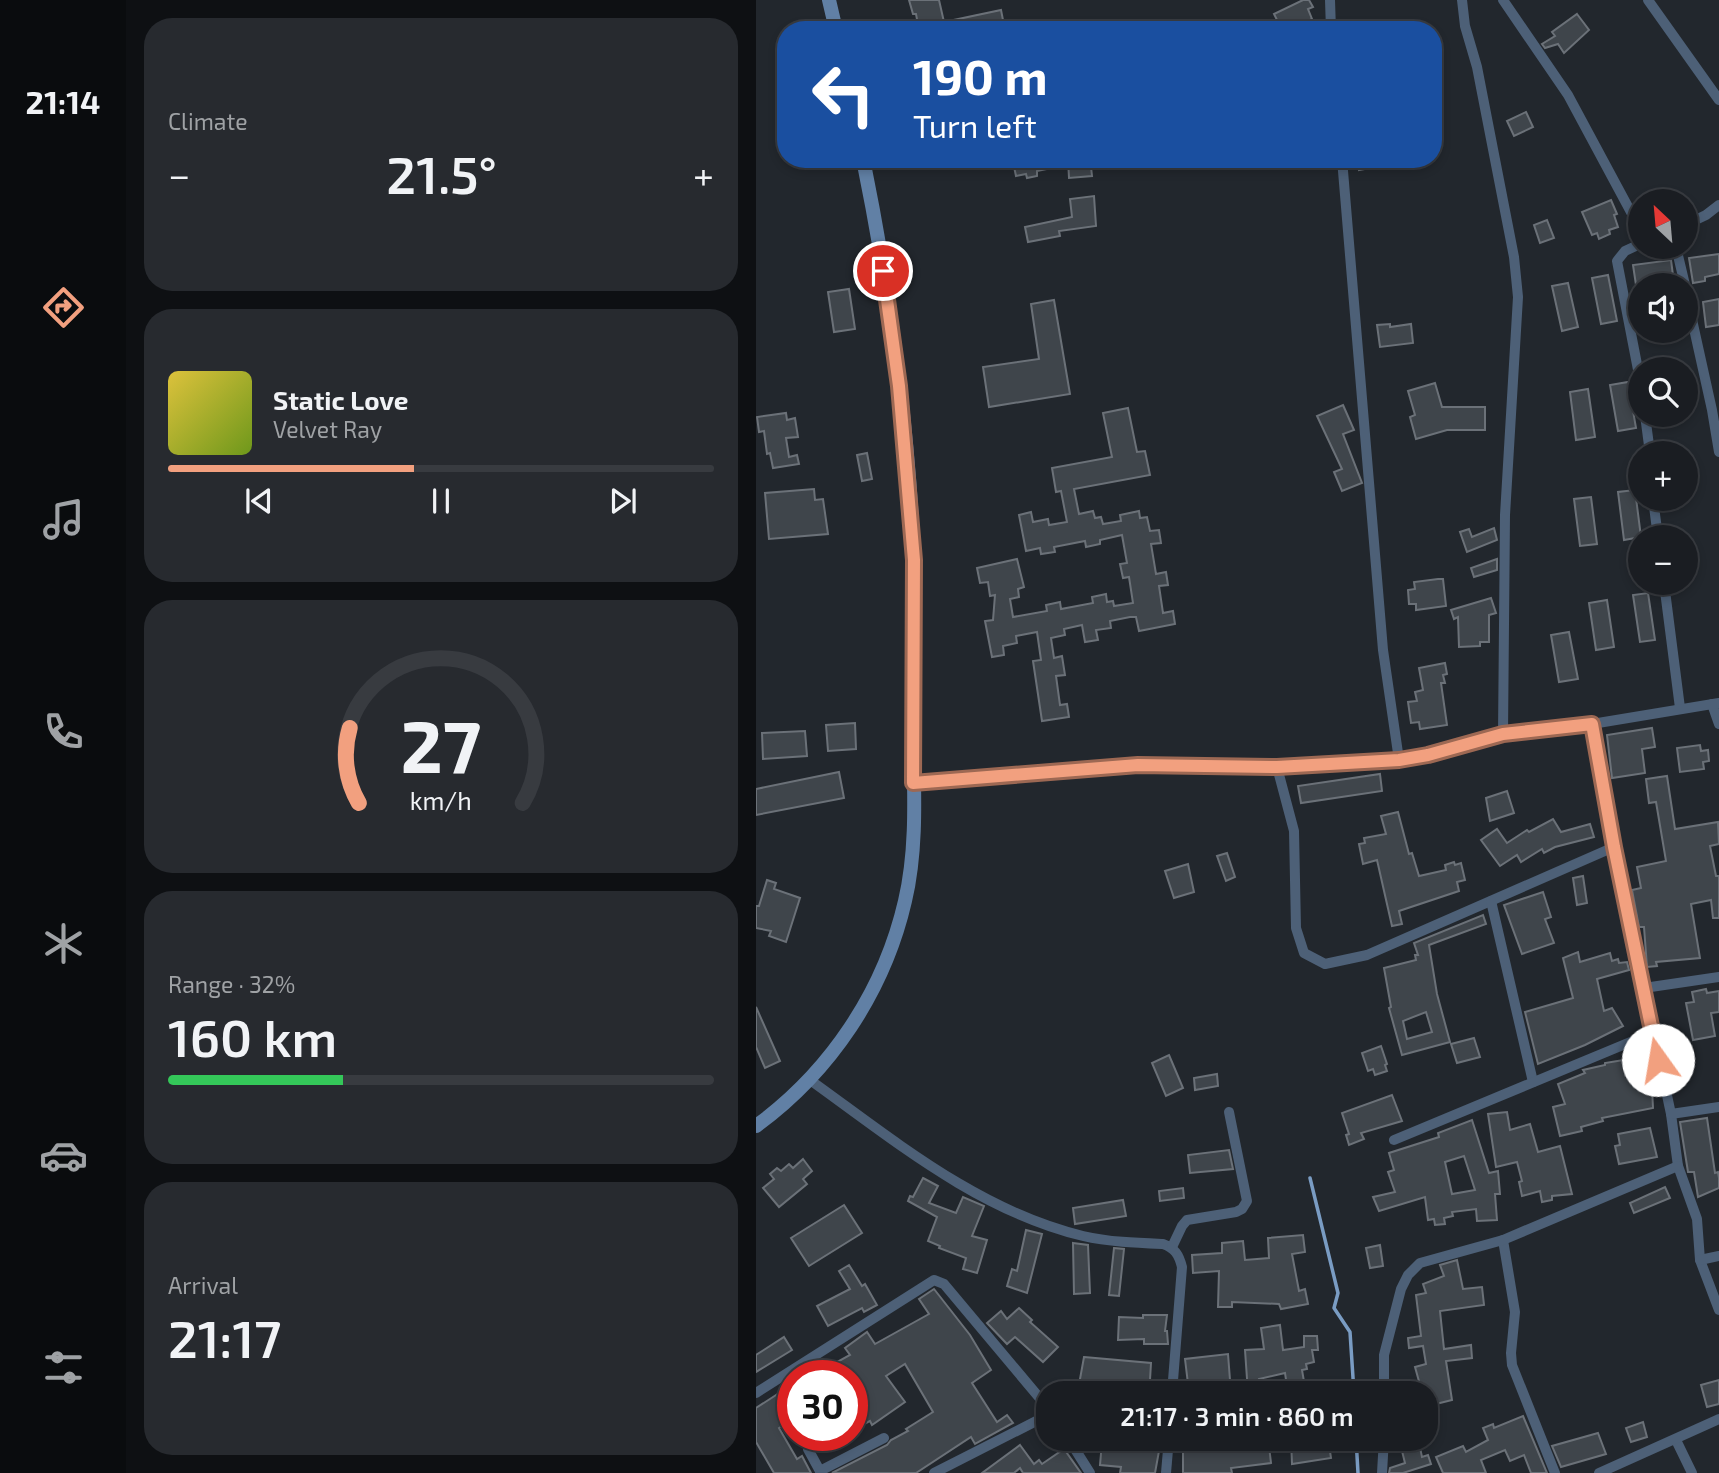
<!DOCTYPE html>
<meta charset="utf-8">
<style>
:root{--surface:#1a1d22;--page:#272a2f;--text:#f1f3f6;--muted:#9fa2a5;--line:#383b40;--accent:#f2a07f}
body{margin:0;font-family:"Exo 2",sans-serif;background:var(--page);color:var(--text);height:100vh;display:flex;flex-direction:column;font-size:26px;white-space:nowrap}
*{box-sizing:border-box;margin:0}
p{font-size:23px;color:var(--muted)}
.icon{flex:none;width:38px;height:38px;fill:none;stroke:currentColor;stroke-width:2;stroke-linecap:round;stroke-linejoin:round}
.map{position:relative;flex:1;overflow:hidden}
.drawer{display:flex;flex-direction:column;gap:18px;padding:18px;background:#0e1013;width:630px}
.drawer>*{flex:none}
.hud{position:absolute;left:21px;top:21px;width:665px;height:147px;border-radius:28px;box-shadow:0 4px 10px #0003,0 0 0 2px var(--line);background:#1a4fa0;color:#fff;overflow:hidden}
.needle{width:46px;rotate:334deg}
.fabs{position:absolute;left:872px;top:189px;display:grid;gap:14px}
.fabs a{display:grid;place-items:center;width:70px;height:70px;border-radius:50%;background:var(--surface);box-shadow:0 4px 10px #0003,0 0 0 2px var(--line);font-size:35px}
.speed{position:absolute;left:21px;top:1360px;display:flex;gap:14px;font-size:35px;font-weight:700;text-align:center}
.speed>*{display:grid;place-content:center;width:91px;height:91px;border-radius:50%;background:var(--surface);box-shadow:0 4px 10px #0003,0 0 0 2px var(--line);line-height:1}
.speed .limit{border:10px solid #d22;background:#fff;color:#111}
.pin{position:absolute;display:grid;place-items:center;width:60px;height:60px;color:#fff;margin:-30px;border:4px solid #fff;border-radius:50%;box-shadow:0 2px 7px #0007}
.me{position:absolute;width:77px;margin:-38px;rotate:347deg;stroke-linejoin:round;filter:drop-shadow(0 0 5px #0008)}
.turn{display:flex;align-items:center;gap:24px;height:147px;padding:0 21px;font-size:32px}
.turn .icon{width:91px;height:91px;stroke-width:2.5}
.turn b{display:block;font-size:49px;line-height:60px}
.big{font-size:52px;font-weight:600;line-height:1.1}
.drawer .widget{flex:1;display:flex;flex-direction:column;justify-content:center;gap:10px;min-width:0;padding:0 24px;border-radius:28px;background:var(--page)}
.drawer .dial{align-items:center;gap:0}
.dial svg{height:182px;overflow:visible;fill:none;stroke:var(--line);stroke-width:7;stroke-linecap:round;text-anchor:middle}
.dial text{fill:var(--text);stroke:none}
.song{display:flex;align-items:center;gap:21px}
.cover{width:84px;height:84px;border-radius:10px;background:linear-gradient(135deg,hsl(50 70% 55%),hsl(80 70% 35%))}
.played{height:7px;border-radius:4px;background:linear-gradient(90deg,var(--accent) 45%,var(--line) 45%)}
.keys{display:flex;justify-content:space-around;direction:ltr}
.heat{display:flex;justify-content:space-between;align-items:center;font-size:38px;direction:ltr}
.charge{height:10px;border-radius:5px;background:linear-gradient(90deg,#34c759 32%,var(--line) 0)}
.trip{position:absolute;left:280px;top:1381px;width:402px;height:70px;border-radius:28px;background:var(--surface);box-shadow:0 4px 10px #0003,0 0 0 2px var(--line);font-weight:600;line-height:70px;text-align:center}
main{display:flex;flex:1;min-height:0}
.tab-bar{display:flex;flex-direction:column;width:126px;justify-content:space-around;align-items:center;background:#0a0c0e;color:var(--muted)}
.tab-bar .icon{width:49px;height:49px}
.tab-bar .on{color:var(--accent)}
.tab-bar b{font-size:32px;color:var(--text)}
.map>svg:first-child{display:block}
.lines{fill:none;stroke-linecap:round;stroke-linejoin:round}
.stream{stroke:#7a9cc3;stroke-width:3.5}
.building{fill:#3f454b;stroke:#6b7178;stroke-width:2;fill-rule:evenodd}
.street{stroke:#4d6077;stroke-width:10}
.secondary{stroke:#6180a5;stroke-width:14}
.route-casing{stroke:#9d6853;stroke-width:18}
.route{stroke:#f2a07f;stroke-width:12}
</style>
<main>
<nav class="tab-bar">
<b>21:14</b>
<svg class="icon on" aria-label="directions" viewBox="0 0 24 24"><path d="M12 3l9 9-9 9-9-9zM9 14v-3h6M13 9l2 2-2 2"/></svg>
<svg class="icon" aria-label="music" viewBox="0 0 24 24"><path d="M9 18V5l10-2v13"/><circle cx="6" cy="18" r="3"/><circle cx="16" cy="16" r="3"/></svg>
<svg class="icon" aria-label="phone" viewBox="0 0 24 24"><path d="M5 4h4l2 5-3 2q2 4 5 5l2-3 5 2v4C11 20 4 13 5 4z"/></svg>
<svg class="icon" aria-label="climate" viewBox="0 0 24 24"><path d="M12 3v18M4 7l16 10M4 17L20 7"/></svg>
<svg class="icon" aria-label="car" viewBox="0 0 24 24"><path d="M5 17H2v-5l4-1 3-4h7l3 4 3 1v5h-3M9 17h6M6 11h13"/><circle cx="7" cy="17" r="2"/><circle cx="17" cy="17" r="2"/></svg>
<svg class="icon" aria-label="filters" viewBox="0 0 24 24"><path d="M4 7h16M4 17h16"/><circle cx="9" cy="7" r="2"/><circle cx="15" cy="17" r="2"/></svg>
</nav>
<section class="drawer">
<div class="widget"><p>Climate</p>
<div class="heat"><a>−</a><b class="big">21.5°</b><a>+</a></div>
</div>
<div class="widget">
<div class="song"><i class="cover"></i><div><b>Static Love</b><p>Velvet Ray</p></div></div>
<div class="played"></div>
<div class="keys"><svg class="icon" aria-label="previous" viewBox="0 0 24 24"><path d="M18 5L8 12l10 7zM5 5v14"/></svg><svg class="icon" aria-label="pause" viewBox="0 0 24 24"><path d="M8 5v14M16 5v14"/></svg><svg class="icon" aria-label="next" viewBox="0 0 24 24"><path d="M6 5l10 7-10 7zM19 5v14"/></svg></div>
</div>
<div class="widget dial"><svg viewBox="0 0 100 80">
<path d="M14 69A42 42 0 1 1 86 69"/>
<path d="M14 69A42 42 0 0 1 10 36" stroke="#f2a07f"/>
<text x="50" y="56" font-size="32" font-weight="700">27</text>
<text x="50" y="72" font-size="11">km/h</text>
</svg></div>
<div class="widget"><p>Range · 32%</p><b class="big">160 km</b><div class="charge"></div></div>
<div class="widget"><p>Arrival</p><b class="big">21:17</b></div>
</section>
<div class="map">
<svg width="963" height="1473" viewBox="0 0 963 1473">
<rect width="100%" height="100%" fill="#22272d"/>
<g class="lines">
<g class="stream">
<polyline points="554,1178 582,1293 578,1308 594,1332 598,1393"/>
<polyline points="600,1438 602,1473"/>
</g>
</g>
<g class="building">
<polygon points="153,0 183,0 188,22 245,10 248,25 227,30 163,30 160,14 157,14"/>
<polygon points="547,0 553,0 557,7 552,9 556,19 534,30 526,30 518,14"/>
<polygon points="821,14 833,30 808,53 802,44 789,48 786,44 799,36 796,32"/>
<polygon points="770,112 777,127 758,136 751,121"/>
<polygon points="267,159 289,159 291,169 281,171 281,176 271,178 270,174 260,176 257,162"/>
<polygon points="312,159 321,159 322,168 335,167 336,176 313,178"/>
<polygon points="601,159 636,159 636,164 603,170"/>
<polygon points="338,196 340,226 303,231 304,236 272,242 269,227 316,217 314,199"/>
<polygon points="855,200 861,214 858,215 862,227 853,230 854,234 843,239 841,233 836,235 826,212"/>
<polygon points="791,220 798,238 784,243 778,225"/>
<polygon points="963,254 963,274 949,277 949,281 937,283 933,258"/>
<polygon points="915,260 918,283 880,285 877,265"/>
<polygon points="852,275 861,321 845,324 836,278"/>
<polygon points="812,283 822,327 806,331 796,286"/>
<polygon points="93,289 99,329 78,332 72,292"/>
<polygon points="963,299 963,325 950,327 947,302"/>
<polygon points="298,300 314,394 233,407 227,367 283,359 275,304"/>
<polygon points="634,324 634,327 655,324 657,343 624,347 621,325"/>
<polygon points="872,382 880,428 862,431 854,385"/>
<polygon points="679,383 686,407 729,407 729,430 691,430 660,439 654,417 659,415 652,391"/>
<polygon points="832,389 839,437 820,440 814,392"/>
<polygon points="587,405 598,430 587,434 606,483 586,491 578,472 586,469 561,416"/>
<polygon points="372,408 381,452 389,451 394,475 318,489 323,514 337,511 339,518 345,517 347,524 365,521 364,515 383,511 384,518 391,517 394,531 403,530 405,543 395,544 400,574 410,572 412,585 403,586 407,613 417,611 419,624 383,631 380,617 374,617 354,621 355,628 340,630 342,640 329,642 326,625 308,629 309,635 295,638 298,658 306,656 309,675 300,676 304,705 311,704 313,717 286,721 277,661 285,660 281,632 260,636 261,643 247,646 248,655 236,657 229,621 237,620 239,595 234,596 232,582 224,583 221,568 261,559 268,587 262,589 263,597 254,599 257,617 291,611 290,605 304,602 305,609 337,603 336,597 350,594 351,602 357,601 358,606 377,603 373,577 367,578 364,564 371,563 366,535 344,540 344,544 330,547 329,541 298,547 299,552 285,554 284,548 270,551 263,515 275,512 277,522 292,519 293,525 311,522 305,491 300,492 296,468 356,457 347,413"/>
<polygon points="30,413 31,420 39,418 42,437 30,438 33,457 41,455 43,464 17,468 14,453 11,454 8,431 3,432 1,417"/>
<polygon points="111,453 116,479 106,481 101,455"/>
<polygon points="58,489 59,500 67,499 72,534 13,539 9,493"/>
<polygon points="879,490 885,537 868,540 862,492"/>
<polygon points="835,497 841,544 824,546 818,499"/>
<polygon points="738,528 741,540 711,552 704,532 713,529 716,537"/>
<polygon points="741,559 741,570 718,577 715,568"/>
<polygon points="682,579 687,579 690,606 660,610 660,604 653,604 652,590 659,589 658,582"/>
<polygon points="892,593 899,640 884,642 877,595"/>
<polygon points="735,598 740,613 733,615 733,642 724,642 724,646 703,647 702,617 698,619 695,610"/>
<polygon points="851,600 858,647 840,650 833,603"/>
<polygon points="813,632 822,679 803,682 795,635"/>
<polygon points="689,663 691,674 687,675 689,683 685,683 691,725 664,729 663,722 655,723 652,702 661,701 659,692 667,690 663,668"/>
<polygon points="99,723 100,749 72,751 70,725"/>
<polygon points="896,728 899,747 886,749 889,773 856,778 851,735"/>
<polygon points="49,731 51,756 7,759 6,733"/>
<polygon points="944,745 945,751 952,750 953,761 947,762 948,769 924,772 921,748"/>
<polygon points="83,772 88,798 0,815 0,789"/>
<polygon points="624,774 626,791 545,803 542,786"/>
<polygon points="911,776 919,829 962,822 963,844 954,846 960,876 963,876 963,918 957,918 955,900 935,904 944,958 900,962 901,966 891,967 888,927 883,927 876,890 885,888 881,867 910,861 900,802 893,803 890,779"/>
<polygon points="751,791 758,813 734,821 730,798"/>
<polygon points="642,812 653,854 656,853 663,876 690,870 689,865 698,862 699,865 705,863 709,880 701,882 703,891 643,911 646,924 636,926 621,860 607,864 603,844 609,843 608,838 630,834 625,816"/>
<polygon points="797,819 805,832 834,824 838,837 799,847 788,853 786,849 765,862 761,855 744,866 725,840 741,829 751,843 771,830 773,832"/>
<polygon points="471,853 479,877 470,881 461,856"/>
<polygon points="432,864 438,892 418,898 409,871"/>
<polygon points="827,876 831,903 821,905 817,878"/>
<polygon points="11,880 20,883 18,889 44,898 30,942 13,936 15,931 0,928 0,906 3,906"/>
<polygon points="787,892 795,917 789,919 798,943 766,954 748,905"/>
<path d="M727,915L730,924L673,945L681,994L694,1042L646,1055L633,1008L635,1007L628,968L660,960L659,955H662L658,943ZM670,1012L676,1032L651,1039L647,1021Z"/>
<polygon points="822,952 824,962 854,953 856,961 862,959 863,963 871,962 873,970 841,979 848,1011 856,1008 867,1026 829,1045 782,1064 769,1012 817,998 807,958"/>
<polygon points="950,989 951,993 963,991 963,1012 955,1013 959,1036 937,1040 930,1003 938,1002 936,992"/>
<polygon points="0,1007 24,1061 9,1068 0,1047"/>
<polygon points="718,1038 724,1057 701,1063 695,1044"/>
<polygon points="625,1046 631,1064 629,1065 631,1071 619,1075 617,1069 612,1071 606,1053"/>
<polygon points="413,1055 427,1088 410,1096 396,1063"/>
<polygon points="880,1058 887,1090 896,1088 897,1108 846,1118 847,1121 825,1127 826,1131 804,1136 797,1107 809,1104 802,1084 829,1073 827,1070 849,1065 849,1063"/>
<polygon points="461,1074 462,1086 439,1090 438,1078"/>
<polygon points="636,1095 646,1121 605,1133 608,1139 593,1145 590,1135 593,1134 586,1113"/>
<polygon points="751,1112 754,1130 774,1124 782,1152 804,1146 816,1194 796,1196 796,1200 786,1202 784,1191 766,1196 763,1182 766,1181 761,1162 740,1167 732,1114"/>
<polygon points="951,1118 959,1173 962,1172 963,1178 963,1188 942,1197 938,1172 932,1172 924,1122"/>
<path d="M716,1120L733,1173L742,1171L744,1194H739L741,1220L721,1221L720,1209L696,1212L697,1216L688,1218L689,1224L679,1225L678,1219L672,1220L669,1197L623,1211L617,1197L639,1192L632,1172L638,1170L633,1153L683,1137L682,1133ZM708,1156L719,1190L696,1194L689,1162Z"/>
<polygon points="894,1128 901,1157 863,1164 859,1146 864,1145 862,1134"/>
<polygon points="473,1150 477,1169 434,1173 432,1155"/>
<polygon points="47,1159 56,1171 47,1179 51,1184 23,1207 7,1188 18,1179 14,1174 21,1168 25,1171 33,1164 37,1168"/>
<polygon points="167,1178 182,1186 173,1203 200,1213 207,1197 228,1206 216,1236 231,1240 221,1273 207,1269 210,1258 183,1248 184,1246 172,1241 181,1217 152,1201 154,1196 157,1197"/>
<polygon points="909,1187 914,1198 878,1213 874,1203"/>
<polygon points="427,1188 428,1198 404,1201 403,1191"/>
<polygon points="367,1200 370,1216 319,1224 317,1208"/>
<polygon points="88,1205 106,1233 53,1266 35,1238"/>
<polygon points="270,1230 286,1234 271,1293 251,1286 256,1269 261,1271"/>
<polygon points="547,1235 549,1252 536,1254 543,1291 549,1289 552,1304 525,1309 523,1304 476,1302 476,1307 462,1307 463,1271 437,1273 436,1255 466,1253 466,1243 487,1241 489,1260 513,1258 512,1238"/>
<polygon points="317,1243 332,1245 334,1293 318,1294"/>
<polygon points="624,1245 627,1266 614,1268 610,1248"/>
<polygon points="358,1248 368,1249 363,1296 353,1295"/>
<polygon points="701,1260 707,1289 726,1287 728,1305 684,1311 688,1349 715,1345 716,1358 690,1361 696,1400 672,1406 670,1393 667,1384 664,1385 659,1367 670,1364 667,1346 653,1348 652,1338 665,1336 660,1295 670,1293 667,1284 688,1276 684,1265"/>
<polygon points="93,1265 106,1286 109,1284 121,1305 108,1312 106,1308 72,1326 61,1306 94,1289 83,1271"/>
<polygon points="178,1289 214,1335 235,1370 216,1383 241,1422 251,1415 257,1423 219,1444 215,1437 160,1473 76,1473 131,1445 135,1440 152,1431 150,1429 177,1412 149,1364 130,1376 149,1402 116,1425 114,1421 96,1431 96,1376 56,1376 94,1355 89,1348 111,1332 119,1344 173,1314 163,1299"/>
<polygon points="263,1308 276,1320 274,1322 302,1347 287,1362 259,1337 251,1344 231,1323 245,1311 251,1319"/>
<polygon points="387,1315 411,1315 409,1331 411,1331 412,1344 388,1344 388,1339 362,1340 363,1317 387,1318"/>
<polygon points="524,1325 527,1350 548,1347 548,1336 561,1336 562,1350 556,1350 558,1362 550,1364 551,1369 546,1370 550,1393 532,1393 529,1373 503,1379 505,1393 492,1393 489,1350 508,1349 505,1328"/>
<polygon points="28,1337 36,1350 0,1372 0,1355"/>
<polygon points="472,1354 475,1393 423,1393 424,1385 432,1384 429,1359"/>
<polygon points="328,1357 395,1363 394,1380 410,1380 409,1393 337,1393 322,1390"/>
<polygon points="963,1380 963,1404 951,1407 945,1385"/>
<polygon points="37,1384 37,1419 23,1428 41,1459 46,1456 55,1473 18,1473 0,1442 0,1408"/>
<polygon points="767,1416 791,1473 775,1473 768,1455 754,1461 749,1450 725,1460 730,1473 687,1473 680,1457 707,1446 710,1452 732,1440 727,1428 737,1424 738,1428"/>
<polygon points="887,1422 891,1437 875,1442 870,1428"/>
<polygon points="842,1433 850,1454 805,1467 796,1446"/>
<polygon points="427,1438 512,1438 515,1463 475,1468 476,1473 427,1473"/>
<polygon points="535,1438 572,1438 575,1458 536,1464"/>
<polygon points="662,1438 666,1457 672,1455 675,1464 647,1473 633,1473 634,1468 649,1463 644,1443"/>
<polygon points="346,1442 403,1451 399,1473 364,1473 365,1467 344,1465"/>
<polygon points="264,1445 278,1464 283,1460 286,1464 308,1449 325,1473 267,1473 264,1468 258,1473 226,1473"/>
</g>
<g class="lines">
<g class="street">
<polyline points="574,0 575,30"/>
<polyline points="706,0 709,26 721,67 758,257 762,297 749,515 747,734"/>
<polyline points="747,0 812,95 884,229"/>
<polyline points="892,0 963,100"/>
<polyline points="586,159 627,650 643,760"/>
<polyline points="929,225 950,215 963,205"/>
<polyline points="884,244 869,251 861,261 884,380"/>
<polyline points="920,247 929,285"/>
<polyline points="929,288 956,410 963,452"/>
<polyline points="889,415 894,453"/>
<polyline points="897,499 902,537"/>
<polyline points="908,583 924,708"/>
<polyline points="956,704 963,724"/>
<polyline points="836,724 858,847 915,1114 922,1166 941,1219 944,1260 963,1310"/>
<polyline points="521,767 538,831 540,928 548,953 569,964 611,955 858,847"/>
<polyline points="157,783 382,765 521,767 643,760 672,755 747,734 836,724 963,703"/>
<polyline points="735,901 777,1082"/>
<polyline points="888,988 963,977"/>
<path d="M54,1080C139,1141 223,1211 327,1236C353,1242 381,1243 407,1244C419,1248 423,1255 426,1267L416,1393"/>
<polyline points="915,1114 963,1107"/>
<polyline points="638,1140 896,1033"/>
<polyline points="747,1240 759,1312 755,1353 756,1365 799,1473"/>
<polyline points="416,1247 426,1226 431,1220 480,1212 486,1209 491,1201 473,1112"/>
<polyline points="944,1260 963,1256"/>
<polyline points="0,1393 178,1280 188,1284 292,1408"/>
<polyline points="628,1393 628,1355 645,1289 652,1275 664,1263 747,1240 922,1166"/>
<polyline points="312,1438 334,1473"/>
<polyline points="920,1440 936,1473"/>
<polyline points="52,1449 65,1473"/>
<polyline points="64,1471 128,1438"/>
<polyline points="178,1473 292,1415"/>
<polyline points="410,1473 413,1438"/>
<polyline points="626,1473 628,1438"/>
<polyline points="843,1473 963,1419"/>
</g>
<g class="secondary">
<polyline points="73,0 80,30"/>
<path d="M0,1126C74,1072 128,992 149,901C163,842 157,777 157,717C157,665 160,614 158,563C153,428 134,292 107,159"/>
</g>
</g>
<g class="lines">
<defs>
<polyline id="route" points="127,271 143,386 158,560 157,783 382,765 521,767 643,760 672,755 747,734 836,724 858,847 902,1060"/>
</defs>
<use href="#route" class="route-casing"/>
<use href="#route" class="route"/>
</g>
</svg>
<div class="fabs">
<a><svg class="needle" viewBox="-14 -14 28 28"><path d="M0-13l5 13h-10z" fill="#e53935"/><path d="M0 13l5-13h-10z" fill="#9fa2a5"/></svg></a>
<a><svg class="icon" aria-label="sound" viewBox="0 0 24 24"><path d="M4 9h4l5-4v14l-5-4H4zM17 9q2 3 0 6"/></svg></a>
<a><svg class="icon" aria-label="search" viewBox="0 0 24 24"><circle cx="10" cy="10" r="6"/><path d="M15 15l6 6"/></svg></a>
<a>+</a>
<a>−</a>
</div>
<div class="speed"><div class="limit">30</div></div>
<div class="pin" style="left:127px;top:271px;background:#d93025"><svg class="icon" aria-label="arrive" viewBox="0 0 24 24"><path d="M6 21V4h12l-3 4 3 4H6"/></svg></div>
<svg class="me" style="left:902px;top:1060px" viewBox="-20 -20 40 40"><circle r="19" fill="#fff"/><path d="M0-13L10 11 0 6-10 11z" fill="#f2a07f"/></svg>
<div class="trip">21:17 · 3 min · 860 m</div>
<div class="hud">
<div class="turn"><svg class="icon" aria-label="left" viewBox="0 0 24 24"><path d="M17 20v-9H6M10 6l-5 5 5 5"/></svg><div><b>190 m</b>Turn left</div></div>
</div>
</div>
</main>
